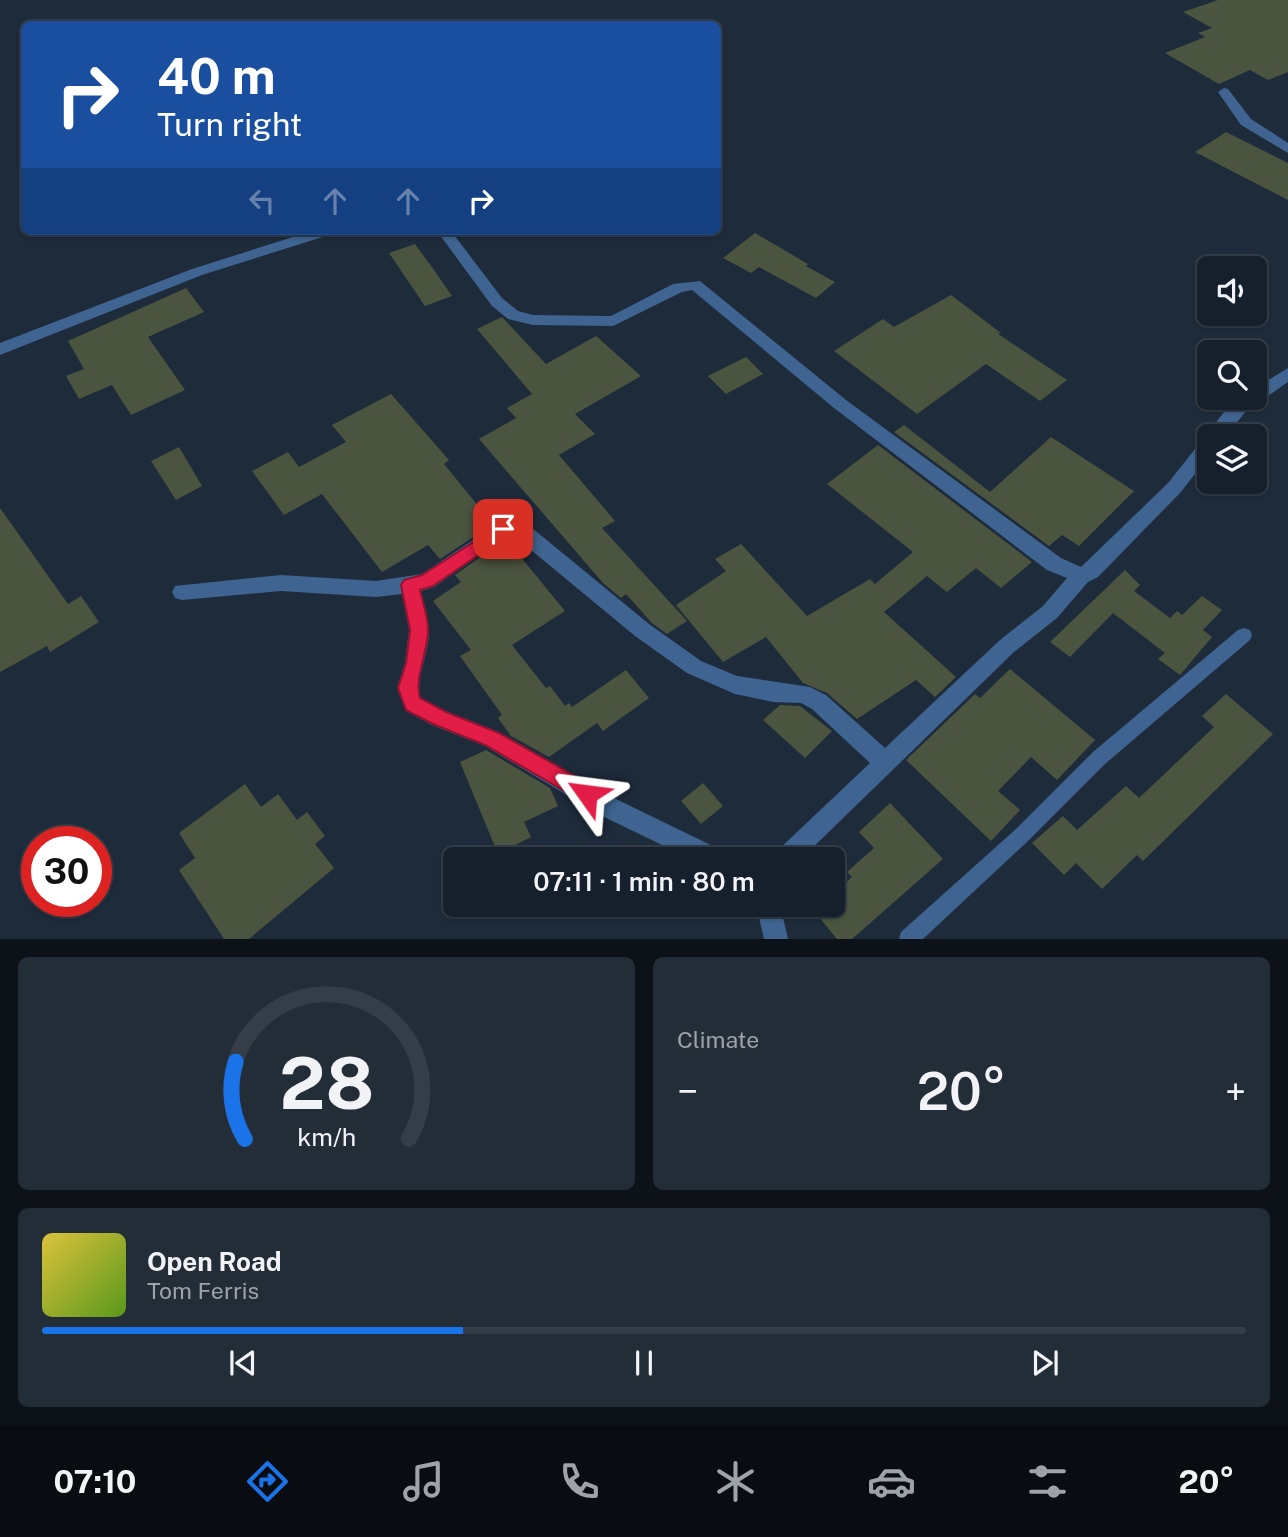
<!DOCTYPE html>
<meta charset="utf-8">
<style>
:root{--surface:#16202c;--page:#232d38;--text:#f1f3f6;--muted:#9ea3a9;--line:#353e48;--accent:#1a73e8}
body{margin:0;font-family:"Public Sans",sans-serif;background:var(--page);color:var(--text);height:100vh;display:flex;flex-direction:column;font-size:26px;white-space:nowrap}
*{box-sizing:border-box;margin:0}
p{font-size:23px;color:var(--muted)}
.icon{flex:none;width:38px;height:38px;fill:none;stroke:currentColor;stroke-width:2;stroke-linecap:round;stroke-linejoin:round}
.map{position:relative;height:939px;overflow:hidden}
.details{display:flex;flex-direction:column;gap:18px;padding:18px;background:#0c1218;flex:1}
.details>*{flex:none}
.hud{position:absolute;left:21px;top:21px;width:700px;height:214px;border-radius:10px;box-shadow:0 2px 5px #0004,0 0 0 2px var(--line);background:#1a4fa0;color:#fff;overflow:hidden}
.fabs{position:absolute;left:1197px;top:256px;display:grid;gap:14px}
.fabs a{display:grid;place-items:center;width:70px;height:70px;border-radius:10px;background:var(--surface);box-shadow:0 2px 5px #0004,0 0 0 2px var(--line);font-size:35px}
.speed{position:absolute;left:21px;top:826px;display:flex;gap:14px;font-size:35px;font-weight:700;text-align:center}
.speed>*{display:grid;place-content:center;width:91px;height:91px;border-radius:50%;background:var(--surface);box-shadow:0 2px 5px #0004,0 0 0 2px var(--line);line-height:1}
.speed .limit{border:10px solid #d22;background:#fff;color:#111}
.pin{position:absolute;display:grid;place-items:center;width:60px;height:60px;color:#fff;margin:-30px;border-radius:14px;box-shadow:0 4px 10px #0006}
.me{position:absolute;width:77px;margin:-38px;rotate:301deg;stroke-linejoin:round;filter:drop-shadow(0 0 5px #0008)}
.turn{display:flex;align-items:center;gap:24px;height:147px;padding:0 21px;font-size:32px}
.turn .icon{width:91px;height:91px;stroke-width:2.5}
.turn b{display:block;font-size:49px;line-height:60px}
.lanes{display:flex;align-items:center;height:66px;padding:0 21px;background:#0003;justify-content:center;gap:35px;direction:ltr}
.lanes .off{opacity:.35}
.big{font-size:52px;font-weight:600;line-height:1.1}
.details .card{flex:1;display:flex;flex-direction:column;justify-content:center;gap:10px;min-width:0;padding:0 24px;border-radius:10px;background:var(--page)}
.details .dial{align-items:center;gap:0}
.dial svg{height:182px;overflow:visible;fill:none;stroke:var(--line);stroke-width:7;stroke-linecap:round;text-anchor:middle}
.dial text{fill:var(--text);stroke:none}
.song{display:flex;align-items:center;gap:21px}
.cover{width:84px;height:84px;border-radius:10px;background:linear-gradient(135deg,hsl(50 70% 55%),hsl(90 70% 35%))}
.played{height:7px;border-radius:4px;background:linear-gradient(90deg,var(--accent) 35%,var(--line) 35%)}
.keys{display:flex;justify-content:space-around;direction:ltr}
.heat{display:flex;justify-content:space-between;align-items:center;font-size:38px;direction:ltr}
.details .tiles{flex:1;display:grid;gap:18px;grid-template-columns:1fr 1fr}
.card:last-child{grid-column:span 2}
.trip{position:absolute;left:443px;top:847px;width:402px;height:70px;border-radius:10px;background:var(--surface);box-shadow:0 2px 5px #0004,0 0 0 2px var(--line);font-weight:600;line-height:70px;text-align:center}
.menu{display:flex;height:112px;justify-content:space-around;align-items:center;background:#090d12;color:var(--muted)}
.menu .icon{width:49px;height:49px}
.menu .active{color:var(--accent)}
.menu b{font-size:32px;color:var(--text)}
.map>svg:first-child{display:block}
.building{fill:#4b543f}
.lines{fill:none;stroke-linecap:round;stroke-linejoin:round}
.lane{fill:#3f6491;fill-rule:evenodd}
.street{fill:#3f6491;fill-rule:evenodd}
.route{fill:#e11d48;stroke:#92132f;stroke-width:2}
</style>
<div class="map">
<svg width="1288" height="939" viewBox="0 0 1288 939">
<rect width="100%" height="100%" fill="#1e2b3b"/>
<g class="building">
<polygon points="1218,0 1288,0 1288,72 1268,80 1250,70 1219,84 1165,53 1205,37 1198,33 1212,28 1183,12"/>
<polygon points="1226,132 1288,163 1288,200 1195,152"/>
<polygon points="755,233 808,264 806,266 835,282 816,298 759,267 751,273 723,258"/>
<polygon points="415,244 434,270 452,296 425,306 389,253"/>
<polygon points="186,288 204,312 148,337 185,390 131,415 112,385 79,399 66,376 84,369 68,341"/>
<polygon points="951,295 1001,333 998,334 1067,380 1040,401 986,364 917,414 834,351 883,319 894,327"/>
<polygon points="502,317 546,364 596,336 641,376 575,414 595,434 559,455 615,521 602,528 687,621 667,634 652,623 626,594 621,598 603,583 479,439 516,418 507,408 532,394 477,329"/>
<polygon points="746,357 763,374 726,394 708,376"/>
<polygon points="391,394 449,460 444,464 493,524 440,559 428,545 382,572 322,494 284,515 252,471 288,452 299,467 346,442 332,425"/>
<polygon points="904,425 990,492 1051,437 1134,491 1079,546 1062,535 1049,546 894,432"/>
<polygon points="878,445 1032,562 1001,588 976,568 947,592 927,576 884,612 956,677 935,697 916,680 857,719 827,693 803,683 766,637 723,662 676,605 726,571 715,559 741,544 807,616 870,579 875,584 913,552 827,484"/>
<polygon points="179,447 202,486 176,500 151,461"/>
<polygon points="0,508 68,604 81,596 99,622 50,652 47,646 0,672"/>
<polygon points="506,539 565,611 512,645 546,688 550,686 565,706 569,703 572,707 626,670 649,698 603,731 597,723 549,757 511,736 498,718 502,715 460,656 471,650 433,601 461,582 455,575"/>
<polygon points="1125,570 1140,585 1134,591 1170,618 1177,611 1182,615 1202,596 1222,610 1203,630 1212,637 1180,675 1158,659 1165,653 1113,613 1070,657 1050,642"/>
<polygon points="1010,669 1095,740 1057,780 1031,757 998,791 1020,810 991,841 906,760 975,694 980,698"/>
<polygon points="1226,694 1273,734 1143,861 1137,855 1102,889 1076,863 1064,875 1032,843 1063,816 1077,830 1126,786 1139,798 1214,727 1202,716"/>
<polygon points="780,705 800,706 832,731 805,758 763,720"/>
<polygon points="486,750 550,788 558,806 524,822 531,837 498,854 460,762"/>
<polygon points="703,783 723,806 701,824 681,801"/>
<polygon points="245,784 261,807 278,794 297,820 307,812 325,836 315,844 334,868 249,939 224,939 179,870 195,858 179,833"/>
<polygon points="890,803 943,859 852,939 837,939 814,911 821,905 833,905 833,894 852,877 847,872 874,848 859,832"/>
</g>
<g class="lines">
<polygon class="lane" points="1244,628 1250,630 1252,635 1250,640 1105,764 1028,841 923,939 899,939 901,932 1016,829 1093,752 1238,630"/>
<g class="street">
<polygon points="1224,88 1228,89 1251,119 1288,143 1288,153 1241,125 1218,92"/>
<polygon points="312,231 334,231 332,234 202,275 0,355 0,343 192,269"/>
<path d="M437,231H451L502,298L518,311L533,315L611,316L673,284L700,281L846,400L1061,558L1081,567L1168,483L1203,439L1208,438C1211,427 1231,400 1243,397C1246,396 1251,397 1255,397V388L1288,368V382L1246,411L1226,436H1209V456L1180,493L1098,577L1088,582L1057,618L1014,652L801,859H774L777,851L870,763L812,709L801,703L773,702L735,694L687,673L635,636L514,536H506L434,587L421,591C423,603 428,617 429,630C430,652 414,680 421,698L446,711L499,732L616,799L723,851L726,859H691L600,815L485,746L432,725L406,711L397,688L405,663L409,630L402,594L376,597L281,591L182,600L175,598L172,592L175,586L281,575L376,581L422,574L497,524L514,522L532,528L649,624L701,661L737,676L810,687L826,695L885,748L1000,640L1043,606L1067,578L1047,570L834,408L692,290L682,292L613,326L533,325L508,319L492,306Z"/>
<polygon points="756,905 780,905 788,939 764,939"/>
</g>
</g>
<path class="route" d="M503,523L509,525L511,529L509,534L433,586L420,590C423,603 429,620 428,633C427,653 414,681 420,698L446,712L499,733L594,787L597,794L594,801L587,804L485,745L433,724L406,710L398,688L406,663L410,630L401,585L404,580L422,575Z"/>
</svg>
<div class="fabs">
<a><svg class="icon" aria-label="sound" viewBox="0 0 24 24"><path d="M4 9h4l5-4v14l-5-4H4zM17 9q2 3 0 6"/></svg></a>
<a><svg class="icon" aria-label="search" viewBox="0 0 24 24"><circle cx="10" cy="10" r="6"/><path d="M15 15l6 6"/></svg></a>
<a><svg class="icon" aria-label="layers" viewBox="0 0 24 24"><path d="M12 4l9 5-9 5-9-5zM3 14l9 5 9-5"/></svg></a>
</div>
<div class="speed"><div class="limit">30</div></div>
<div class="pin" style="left:503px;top:529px;background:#d93025"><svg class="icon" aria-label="arrive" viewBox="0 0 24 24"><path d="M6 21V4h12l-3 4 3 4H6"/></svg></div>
<svg class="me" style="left:587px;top:794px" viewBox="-20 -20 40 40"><path d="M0-17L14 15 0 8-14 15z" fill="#e11d48" stroke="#fff" stroke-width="4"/></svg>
<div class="trip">07:11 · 1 min · 80 m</div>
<div class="hud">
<div class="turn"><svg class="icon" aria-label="right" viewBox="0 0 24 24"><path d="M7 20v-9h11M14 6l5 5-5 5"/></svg><div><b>40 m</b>Turn right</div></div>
<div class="lanes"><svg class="icon off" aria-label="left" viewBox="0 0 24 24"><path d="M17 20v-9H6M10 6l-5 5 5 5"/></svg><svg class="icon off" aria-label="ahead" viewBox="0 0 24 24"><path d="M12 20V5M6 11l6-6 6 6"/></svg><svg class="icon off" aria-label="ahead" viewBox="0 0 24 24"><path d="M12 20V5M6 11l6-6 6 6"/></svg><svg class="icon" aria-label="right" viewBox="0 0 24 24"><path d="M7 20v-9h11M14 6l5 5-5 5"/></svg></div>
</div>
</div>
<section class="details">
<div class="tiles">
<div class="card dial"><svg viewBox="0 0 100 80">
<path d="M14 69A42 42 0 1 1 86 69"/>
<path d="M14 69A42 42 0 0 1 10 35" stroke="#1a73e8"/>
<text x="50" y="56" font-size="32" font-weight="700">28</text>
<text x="50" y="72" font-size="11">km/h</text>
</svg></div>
<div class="card"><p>Climate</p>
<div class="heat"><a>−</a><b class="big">20°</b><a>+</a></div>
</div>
<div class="card">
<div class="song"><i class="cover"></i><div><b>Open Road</b><p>Tom Ferris</p></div></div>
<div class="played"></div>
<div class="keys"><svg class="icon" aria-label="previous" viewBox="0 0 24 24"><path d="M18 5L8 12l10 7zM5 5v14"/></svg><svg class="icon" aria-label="pause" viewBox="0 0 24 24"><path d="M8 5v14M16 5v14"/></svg><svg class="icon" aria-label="next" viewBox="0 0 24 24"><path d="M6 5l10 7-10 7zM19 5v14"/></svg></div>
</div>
</div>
</section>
<nav class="menu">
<b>07:10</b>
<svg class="icon active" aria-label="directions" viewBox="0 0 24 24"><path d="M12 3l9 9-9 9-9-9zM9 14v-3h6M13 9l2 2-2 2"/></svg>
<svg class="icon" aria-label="music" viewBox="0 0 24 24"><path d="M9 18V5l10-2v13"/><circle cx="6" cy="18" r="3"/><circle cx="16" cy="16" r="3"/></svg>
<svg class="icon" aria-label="phone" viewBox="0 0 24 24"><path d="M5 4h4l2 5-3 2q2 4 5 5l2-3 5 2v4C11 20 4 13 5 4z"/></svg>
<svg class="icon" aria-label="climate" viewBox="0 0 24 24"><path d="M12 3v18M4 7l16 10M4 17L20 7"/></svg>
<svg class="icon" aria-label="car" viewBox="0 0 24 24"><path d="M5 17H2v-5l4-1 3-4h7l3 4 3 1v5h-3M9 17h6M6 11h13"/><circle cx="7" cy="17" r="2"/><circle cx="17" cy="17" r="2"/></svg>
<svg class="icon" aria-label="filters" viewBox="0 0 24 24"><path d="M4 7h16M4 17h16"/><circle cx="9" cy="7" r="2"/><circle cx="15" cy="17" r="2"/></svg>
<b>20°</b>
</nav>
